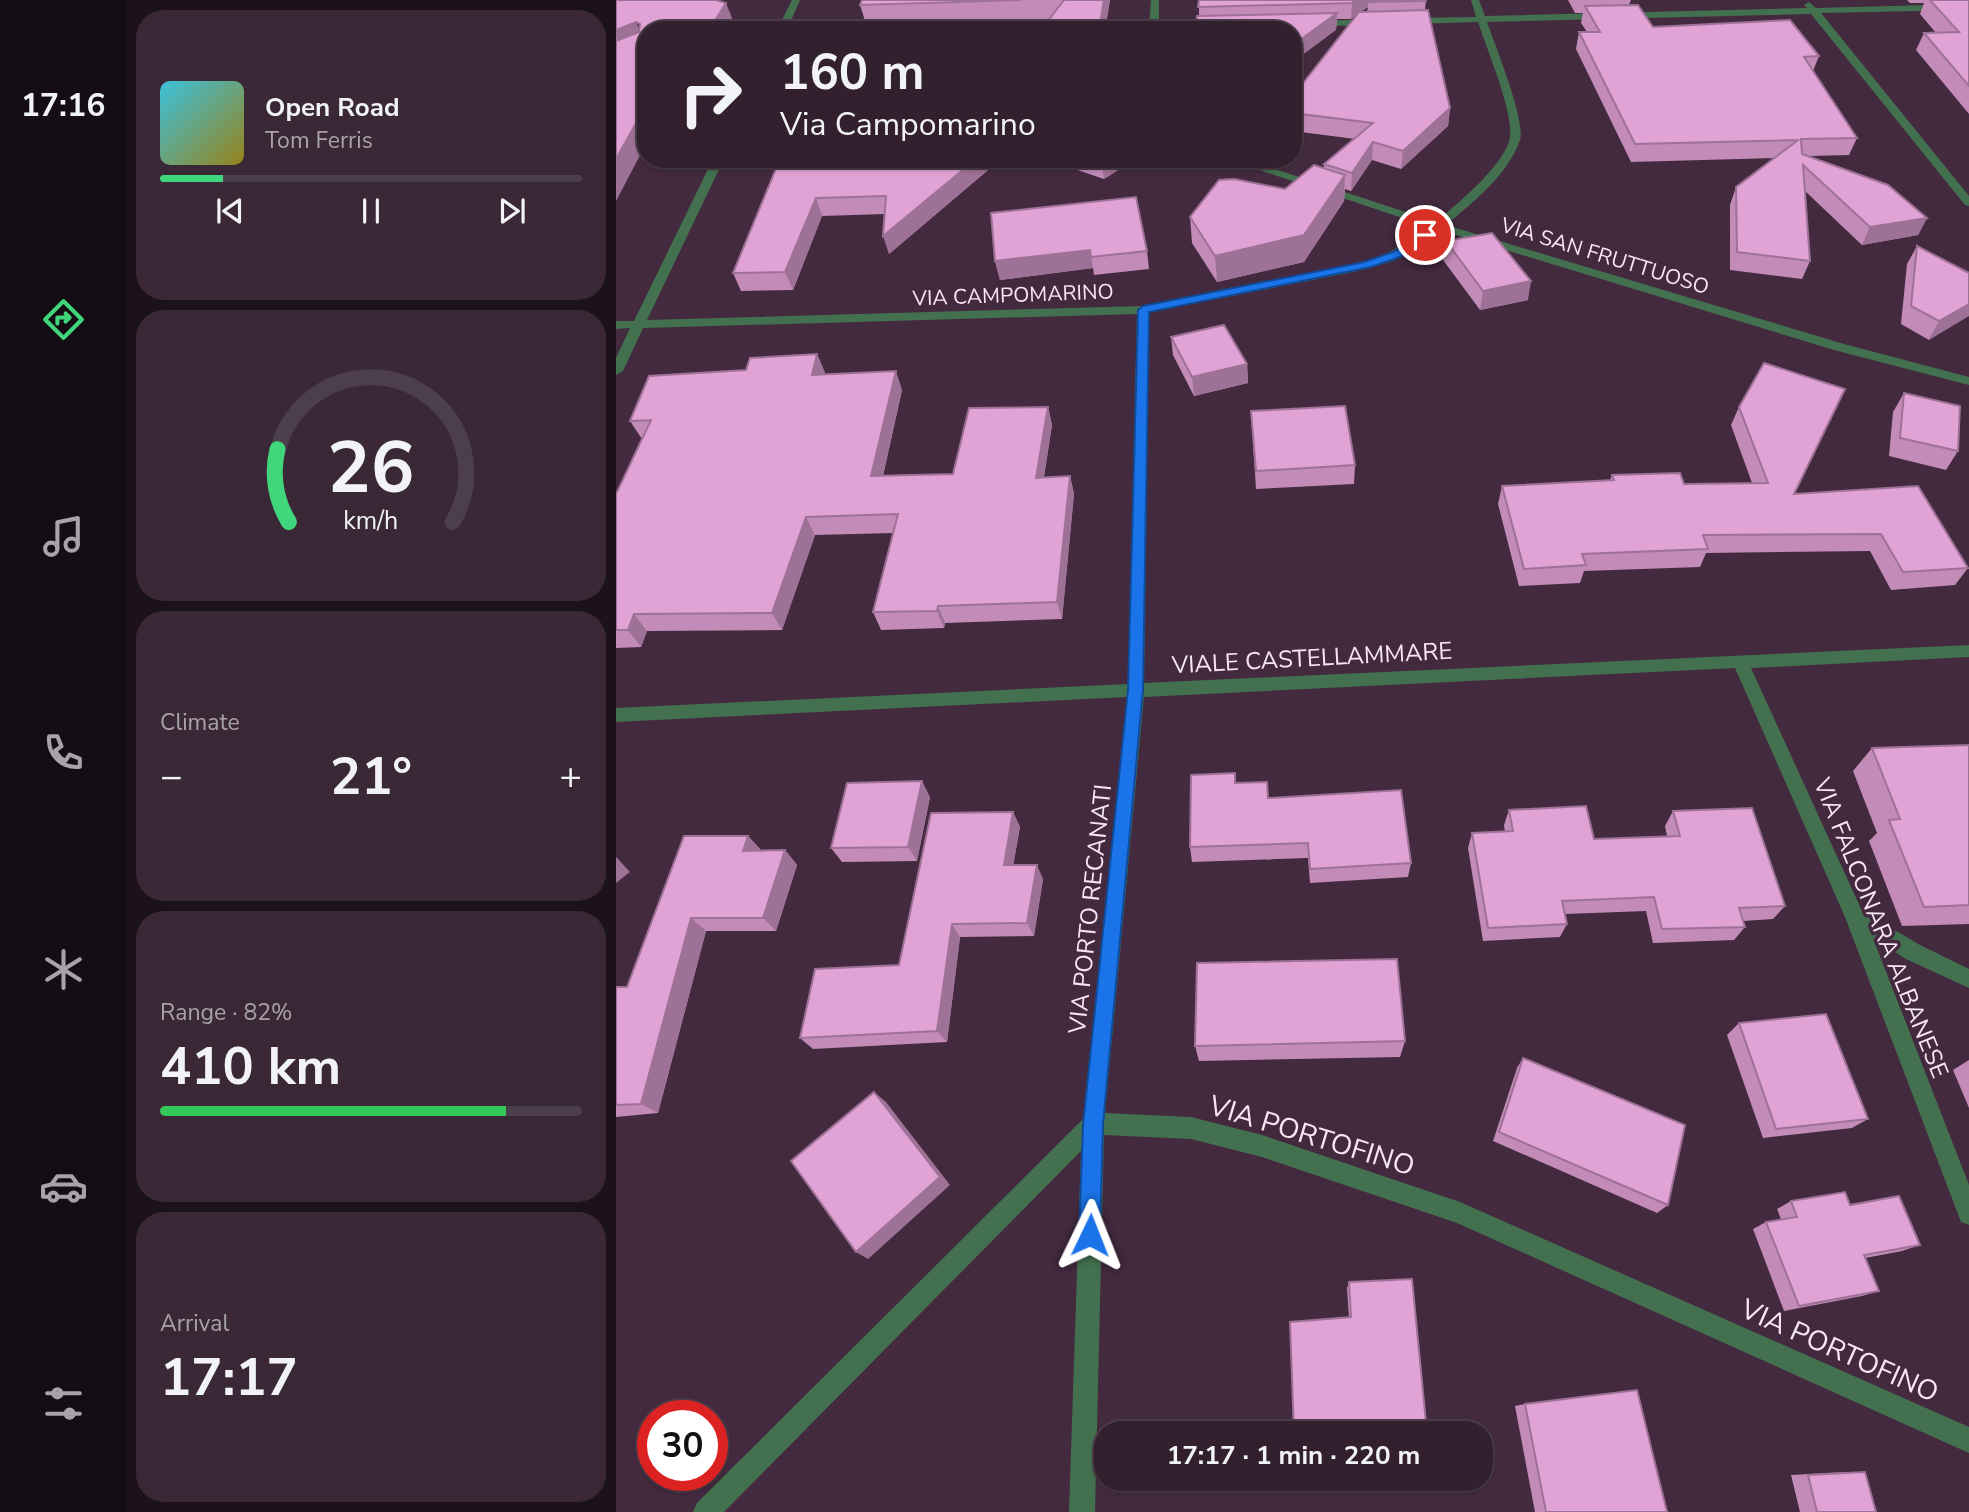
<!DOCTYPE html>
<meta charset="utf-8">
<style>
:root{--surface:#32202f;--page:#3a2837;--text:#f1f3f6;--muted:#a8a3aa;--line:#4d3e4b;--accent:#40d77c}
body{margin:0;font-family:"Nunito Sans",sans-serif;background:var(--page);color:var(--text);height:100vh;display:flex;flex-direction:column;font-size:26px;white-space:nowrap}
*{box-sizing:border-box;margin:0}
p{font-size:23px;color:var(--muted)}
.icon{flex:none;width:38px;height:38px;fill:none;stroke:currentColor;stroke-width:2;stroke-linecap:round;stroke-linejoin:round}
.map{position:relative;flex:1;overflow:hidden}
.drawer{display:flex;flex-direction:column;gap:10px;padding:10px;background:#1c121a;width:490px}
.drawer>*{flex:none}
.hud{position:absolute;left:21px;top:21px;width:665px;height:147px;border-radius:28px;box-shadow:0 2px 5px #0004,0 0 0 2px var(--line);background:#32202f;color:var(--text);overflow:hidden}
.speed{position:absolute;left:21px;top:1400px;display:flex;gap:14px;font-size:35px;font-weight:700;text-align:center}
.speed>*{display:grid;place-content:center;width:91px;height:91px;border-radius:50%;background:var(--surface);box-shadow:0 2px 5px #0004,0 0 0 2px var(--line);line-height:1}
.speed .limit{border:10px solid #d22;background:#fff;color:#111}
.pin{position:absolute;display:grid;place-items:center;width:60px;height:60px;color:#fff;margin:-30px;border:4px solid #fff;border-radius:50%;box-shadow:0 2px 7px #0007}
.me{position:absolute;width:77px;margin:-38px;rotate:2deg;stroke-linejoin:round;filter:drop-shadow(0 0 5px #0008)}
.turn{display:flex;align-items:center;gap:24px;height:147px;padding:0 28px;font-size:32px}
.turn .icon{width:91px;height:91px;stroke-width:2.5}
.turn b{display:block;font-size:49px;line-height:60px}
.big{font-size:52px;font-weight:700;line-height:1.1}
.drawer .card{flex:1;display:flex;flex-direction:column;justify-content:center;gap:10px;min-width:0;padding:0 24px;border-radius:28px;background:var(--page)}
.drawer .dial{align-items:center;gap:0}
.dial svg{height:182px;overflow:visible;fill:none;stroke:var(--line);stroke-width:7;stroke-linecap:round;text-anchor:middle}
.dial text{fill:var(--text);stroke:none}
.song{display:flex;align-items:center;gap:21px}
.cover{width:84px;height:84px;border-radius:10px;background:linear-gradient(135deg,hsl(190 70% 55%),hsl(50 70% 35%))}
.played{height:7px;border-radius:4px;background:linear-gradient(90deg,var(--accent) 15%,var(--line) 15%)}
.keys{display:flex;justify-content:space-around;direction:ltr}
.heat{display:flex;justify-content:space-between;align-items:center;font-size:38px;direction:ltr}
.charge{height:10px;border-radius:5px;background:linear-gradient(90deg,#34c759 82%,var(--line) 0)}
.trip{position:absolute;left:478px;top:1421px;width:399px;height:70px;border-radius:28px;background:var(--surface);box-shadow:0 2px 5px #0004,0 0 0 2px var(--line);font-weight:700;line-height:70px;text-align:center}
main{display:flex;flex:1;min-height:0}
.tab-bar{display:flex;flex-direction:column;width:126px;justify-content:space-around;align-items:center;background:#140d13;color:var(--muted)}
.tab-bar .icon{width:49px;height:49px}
.tab-bar .current{color:var(--accent)}
.tab-bar b{font-size:32px;color:var(--text)}
.map>svg:first-child{display:block}
.lines{fill:none;stroke-linecap:round;stroke-linejoin:round}
.minor{fill:#437150;fill-rule:evenodd}
.wall{fill:#c28bb8;fill-rule:evenodd}
.shaded-wall{fill:#9e7196}
.building{fill:#e1a2d6;stroke:#9e7196;stroke-width:2}
.route{fill:#1a73e8;stroke:#114b97;stroke-width:2}
.labels{text-anchor:middle;stroke-width:7;stroke-linejoin:round;paint-order:stroke}
.far-street-label{font-size:21px;fill:#f7e7f4;stroke:#432a3f}
.street-label{font-size:24px;fill:#f7e7f4;stroke:#432a3f}
.near-street-label{font-size:28px;fill:#f7e7f4;stroke:#432a3f}
</style>
<main>
<nav class="tab-bar">
<b>17:16</b>
<svg class="icon current" aria-label="directions" viewBox="0 0 24 24"><path d="M12 3l9 9-9 9-9-9zM9 14v-3h6M13 9l2 2-2 2"/></svg>
<svg class="icon" aria-label="music" viewBox="0 0 24 24"><path d="M9 18V5l10-2v13"/><circle cx="6" cy="18" r="3"/><circle cx="16" cy="16" r="3"/></svg>
<svg class="icon" aria-label="phone" viewBox="0 0 24 24"><path d="M5 4h4l2 5-3 2q2 4 5 5l2-3 5 2v4C11 20 4 13 5 4z"/></svg>
<svg class="icon" aria-label="climate" viewBox="0 0 24 24"><path d="M12 3v18M4 7l16 10M4 17L20 7"/></svg>
<svg class="icon" aria-label="car" viewBox="0 0 24 24"><path d="M5 17H2v-5l4-1 3-4h7l3 4 3 1v5h-3M9 17h6M6 11h13"/><circle cx="7" cy="17" r="2"/><circle cx="17" cy="17" r="2"/></svg>
<svg class="icon" aria-label="filters" viewBox="0 0 24 24"><path d="M4 7h16M4 17h16"/><circle cx="9" cy="7" r="2"/><circle cx="15" cy="17" r="2"/></svg>
</nav>
<section class="drawer">
<div class="card">
<div class="song"><i class="cover"></i><div><b>Open Road</b><p>Tom Ferris</p></div></div>
<div class="played"></div>
<div class="keys"><svg class="icon" aria-label="previous" viewBox="0 0 24 24"><path d="M18 5L8 12l10 7zM5 5v14"/></svg><svg class="icon" aria-label="pause" viewBox="0 0 24 24"><path d="M8 5v14M16 5v14"/></svg><svg class="icon" aria-label="next" viewBox="0 0 24 24"><path d="M6 5l10 7-10 7zM19 5v14"/></svg></div>
</div>
<div class="card dial"><svg viewBox="0 0 100 80">
<path d="M14 69A42 42 0 1 1 86 69"/>
<path d="M14 69A42 42 0 0 1 9 37" stroke="#40d77c"/>
<text x="50" y="56" font-size="32" font-weight="700">26</text>
<text x="50" y="72" font-size="11">km/h</text>
</svg></div>
<div class="card"><p>Climate</p>
<div class="heat"><a>−</a><b class="big">21°</b><a>+</a></div>
</div>
<div class="card"><p>Range · 82%</p><b class="big">410 km</b><div class="charge"></div></div>
<div class="card"><p>Arrival</p><b class="big">17:17</b></div>
</section>
<div class="map">
<svg width="1353" height="1512" viewBox="0 0 1353 1512">
<rect width="100%" height="100%" fill="#432a3f"/>
<g class="lines">
<g class="minor">
<polygon points="176,0 184,0 171,30 161,30"/>
<polygon points="535,0 543,0 543,27 601,24 606,27 601,30 524,30 533,27"/>
<path d="M855,0H863L869,16L1191,8L1188,5L1193,2L1200,8L1353,4V10L1205,13L1353,196V206L1349,205L1195,14L871,22C879,45 910,121 904,140C892,175 857,202 830,225L1228,344L1353,377V385L1218,350L824,230L777,261L732,273L533,312L528,683L1353,645V657L1135,668L1246,911L1304,945L1353,969V988L1290,959L1257,938L1353,1185V1225L1345,1222L1229,917L1119,668L528,697L489,1113L575,1117L646,1135L844,1202L1353,1427V1453L841,1223L646,1157L575,1139L488,1135L479,1512H453L465,1151L108,1512H77L81,1503L467,1119L511,697L0,722V708L512,684L521,314L27,328L7,371L0,375V358L14,328L0,329V321H18L97,159H108L31,320L527,306L731,266L769,255L813,227L611,159H628L820,222C841,204 890,164 894,137C897,110 871,50 862,22L793,24L788,21L793,18L860,17Z"/>
<polygon points="758,19 763,22 761,24 699,27 694,24 699,21"/>
</g>
</g>
<g class="wall">
<polygon points="246,0 494,0 489,30 425,30 432,21 251,27 244,5"/>
<path d="M583,0H815H810L809,10L834,108L832,126L785,169L756,160L735,191L729,189L728,201L688,262L601,282L576,243L574,217L669,189L708,168V164L739,139L677,131V96L742,14L735,19H721L720,30L583,16ZM752,7L751,12H744Z"/>
<polygon points="952,0 1015,0 1013,5 1037,27 1203,56 1197,71 1241,138 1233,155 1193,156 1311,218 1302,235 1246,245 1189,191 1194,261 1186,279 1114,270 1114,205 1120,187 1159,158 1015,162 960,49 963,32 971,32 965,23 967,13 959,13"/>
<polygon points="1291,0 1353,0 1353,114 1300,50 1308,33 1320,33 1304,14 1308,3 1294,3"/>
<polygon points="164,159 385,159 273,254 269,214 206,216 177,290 125,291 117,273"/>
<polygon points="441,159 519,159 488,179 441,163"/>
<polygon points="830,241 912,300 864,310 827,260"/>
<polygon points="1301,246 1353,273 1313,340 1285,324 1291,264"/>
<polygon points="531,251 533,269 478,275 477,268 384,280 379,261"/>
<polygon points="555,337 631,364 632,383 578,396 557,355"/>
<polygon points="201,354 209,373 209,374 286,390 267,476 337,474 432,407 436,425 428,477 454,476 458,494 446,619 329,623 328,628 265,630 257,612 278,533 199,535 166,630 31,631 25,647 0,648 0,494 26,439 14,421 130,370"/>
<polygon points="1288,393 1342,451 1330,470 1273,456 1277,412"/>
<polygon points="1123,407 1178,494 1352,568 1339,585 1275,590 1254,551 1090,553 1084,567 968,571 964,583 903,586 882,504 886,486 994,480 996,475 1068,484 1136,483 1115,425"/>
<polygon points="635,411 739,465 738,484 640,489"/>
<polygon points="1353,745 1353,924 1286,926 1253,841 1261,833 1237,771 1256,748"/>
<polygon points="619,773 620,783 795,863 792,877 694,883 692,858 576,862 574,847"/>
<polygon points="314,797 301,861 226,862 215,848"/>
<polygon points="893,810 978,839 1051,836 1049,826 1057,811 1169,906 1157,919 1127,921 1129,927 1118,940 1037,943 1030,911 949,914 951,924 944,937 867,941 852,848 856,833 889,832 888,825"/>
<polygon points="397,812 404,827 397,865 427,879 418,936 344,937 331,1042 197,1049 184,1038 283,965"/>
<polygon points="132,836 145,850 169,850 181,865 160,931 90,931 42,1113 0,1117 0,987 11,987"/>
<polygon points="1123,1023 1252,1119 1236,1128 1147,1138 1111,1035"/>
<polygon points="789,1041 784,1057 583,1061 579,1046"/>
<polygon points="907,1058 1052,1205 1041,1213 877,1141 901,1068"/>
<polygon points="1353,1060 1353,1108 1337,1070"/>
<polygon points="1175,1201 1234,1205 1304,1245 1286,1251 1249,1258 1263,1291 1246,1296 1168,1311 1137,1229 1150,1222 1165,1219 1161,1209"/>
<polygon points="733,1282 811,1433 733,1318 731,1288"/>
<polygon points="909,1404 1051,1512 919,1512 899,1406"/>
<polygon points="1230,1472 1249,1472 1260,1512 1184,1512 1175,1475"/>
</g>
<g class="shaded-wall">
<polygon points="488,0 494,0 489,30 483,30"/>
<polygon points="740,0 760,0 752,2 752,7 735,19 736,3"/>
<polygon points="110,3 118,23 113,30 93,30"/>
<polygon points="721,13 720,30 677,62 677,45"/>
<polygon points="20,22 29,42 0,53 0,30"/>
<polygon points="30,105 30,144 0,201 0,159"/>
<polygon points="834,108 832,126 785,169 787,151"/>
<polygon points="757,142 756,160 735,191 736,173"/>
<polygon points="360,159 385,159 273,254 267,236"/>
<polygon points="488,159 519,159 488,179 485,161"/>
<polygon points="729,175 728,201 688,262 601,282 599,256"/>
<polygon points="200,198 206,216 177,290 169,272"/>
<polygon points="1311,218 1302,235 1246,245 1254,227"/>
<polygon points="474,250 477,268 384,280 379,261"/>
<polygon points="915,281 912,300 864,310 867,291"/>
<polygon points="1353,304 1353,316 1313,340 1323,321"/>
<polygon points="201,354 209,373 204,393 196,375"/>
<polygon points="631,364 632,383 578,396 576,377"/>
<polygon points="280,371 286,390 263,494 255,476"/>
<polygon points="432,407 436,425 425,496 420,478"/>
<polygon points="454,476 458,494 446,619 441,602"/>
<polygon points="190,517 199,535 166,630 156,613"/>
<polygon points="322,606 329,623 328,628 321,611"/>
<polygon points="18,614 31,631 25,647 12,630"/>
<polygon points="306,781 314,797 301,861 292,847"/>
<polygon points="397,812 404,827 395,879 388,865"/>
<polygon points="132,836 145,851 127,851"/>
<polygon points="169,850 181,865 160,931 147,918"/>
<polygon points="0,857 14,872 0,883"/>
<polygon points="421,865 427,879 418,936 411,923"/>
<polygon points="75,918 90,931 42,1113 25,1104"/>
<polygon points="336,924 344,937 331,1042 321,1031"/>
<polygon points="258,1092 270,1102 334,1185 252,1259 240,1252"/>
</g>
<g class="building">
<polygon points="0,0 100,0 110,3 93,30 30,30 30,105 0,159 0,41 23,32 24,24 20,22 0,30"/>
<polygon points="246,0 405,0 244,5"/>
<polygon points="448,0 488,0 483,30 425,30"/>
<polygon points="583,0 740,0 736,3 582,7"/>
<polygon points="754,0 810,0 810,1 752,2"/>
<polygon points="1314,0 1353,0 1353,86 1308,33 1343,32"/>
<polygon points="1022,5 1037,27 1174,20 1203,56 1188,57 1241,138 1185,139 1186,154 1272,185 1311,218 1254,227 1187,165 1194,261 1121,252 1120,187 1182,140 1019,144 963,32 984,32 969,6"/>
<polygon points="812,10 834,108 787,151 757,142 736,173 708,164 757,123 677,113 677,96 743,12"/>
<polygon points="721,13 677,45 677,30 580,30 581,16"/>
<polygon points="164,159 360,159 267,236 270,196 200,198 169,272 117,273"/>
<polygon points="698,165 729,175 688,235 599,256 574,217 603,180 618,179 669,189"/>
<polygon points="520,197 531,251 475,257 474,250 379,261 375,213"/>
<polygon points="876,233 915,281 867,291 830,241"/>
<polygon points="1301,246 1353,273 1353,304 1323,321 1295,306"/>
<polygon points="608,325 631,364 576,377 555,337"/>
<polygon points="201,354 196,375 280,371 255,476 337,474 353,408 432,407 420,478 454,476 441,602 322,606 321,611 257,612 282,514 190,517 156,613 18,614 12,630 0,630 0,494 35,420 14,421 33,376 130,370 134,358"/>
<polygon points="1148,363 1229,389 1178,494 1302,486 1352,568 1287,572 1265,534 1087,535 1092,549 966,554 970,565 908,569 886,486 998,480 996,475 1064,473 1068,484 1152,483 1123,407"/>
<polygon points="1288,393 1344,406 1342,451 1284,438"/>
<polygon points="729,406 739,465 640,471 635,411"/>
<polygon points="1353,745 1353,905 1308,907 1273,820 1284,819 1256,748"/>
<polygon points="619,773 619,783 651,782 652,798 785,790 795,863 694,869 692,843 574,847 575,775"/>
<polygon points="306,781 292,847 215,848 231,783"/>
<polygon points="970,806 978,839 1064,836 1057,811 1136,808 1169,906 1123,908 1129,927 1046,929 1038,897 946,901 951,924 872,928 856,833 897,831 893,810"/>
<polygon points="397,812 388,865 421,865 411,923 336,924 321,1031 184,1038 199,969 283,965 315,813"/>
<polygon points="68,836 132,836 127,851 169,850 147,918 75,918 25,1104 0,1105 0,987 11,987"/>
<polygon points="781,959 789,1041 579,1046 581,963"/>
<polygon points="1210,1014 1252,1119 1160,1129 1123,1023"/>
<polygon points="907,1058 1069,1125 1052,1205 883,1132"/>
<polygon points="258,1092 324,1177 240,1252 175,1161"/>
<polygon points="1229,1192 1234,1205 1283,1196 1304,1245 1248,1255 1263,1291 1183,1306 1150,1222 1181,1217 1175,1201"/>
<polygon points="796,1279 811,1433 678,1433 674,1322 735,1317 733,1282"/>
<polygon points="1021,1390 1051,1512 930,1512 909,1404"/>
<polygon points="1249,1472 1260,1512 1201,1512 1192,1475"/>
</g>
<polygon class="route" points="809,232 814,235 813,238 784,257 755,267 533,312 527,690 487,1125 484,1235 481,1243 474,1246 467,1243 463,1235 467,1125 512,690 522,310 527,306 748,262 777,252"/>
<g class="labels">
<g class="far-street-label">
<text transform="translate(989 256) rotate(17)" y="7">VIA SAN FRUTTUOSO</text>
<text transform="translate(397 295) rotate(-2)" y="7">VIA CAMPOMARINO</text>
</g>
<g class="street-label">
<text transform="translate(696 658) rotate(-3)" y="8">VIALE CASTELLAMMARE</text>
<text transform="translate(474 909) rotate(-84)" y="8">VIA PORTO RECANATI</text>
<text transform="translate(1265 928) rotate(68)" y="8">VIA FALCONARA ALBANESE</text>
</g>
<g class="near-street-label">
<text transform="translate(696 1135) rotate(17)" y="10">VIA PORTOFINO</text>
<text transform="translate(1224 1350) rotate(24)" y="10">VIA PORTOFINO</text>
</g>
</g>
</svg>
<div class="speed"><div class="limit">30</div></div>
<div class="pin" style="left:809px;top:235px;background:#d93025"><svg class="icon" aria-label="arrive" viewBox="0 0 24 24"><path d="M6 21V4h12l-3 4 3 4H6"/></svg></div>
<svg class="me" style="left:474px;top:1235px" viewBox="-20 -20 40 40"><path d="M0-17L14 15 0 8-14 15z" fill="#1a73e8" stroke="#fff" stroke-width="4"/></svg>
<div class="trip">17:17 · 1 min · 220 m</div>
<div class="hud">
<div class="turn"><svg class="icon" aria-label="right" viewBox="0 0 24 24"><path d="M7 20v-9h11M14 6l5 5-5 5"/></svg><div><b>160 m</b>Via Campomarino</div></div>
</div>
</div>
</main>
